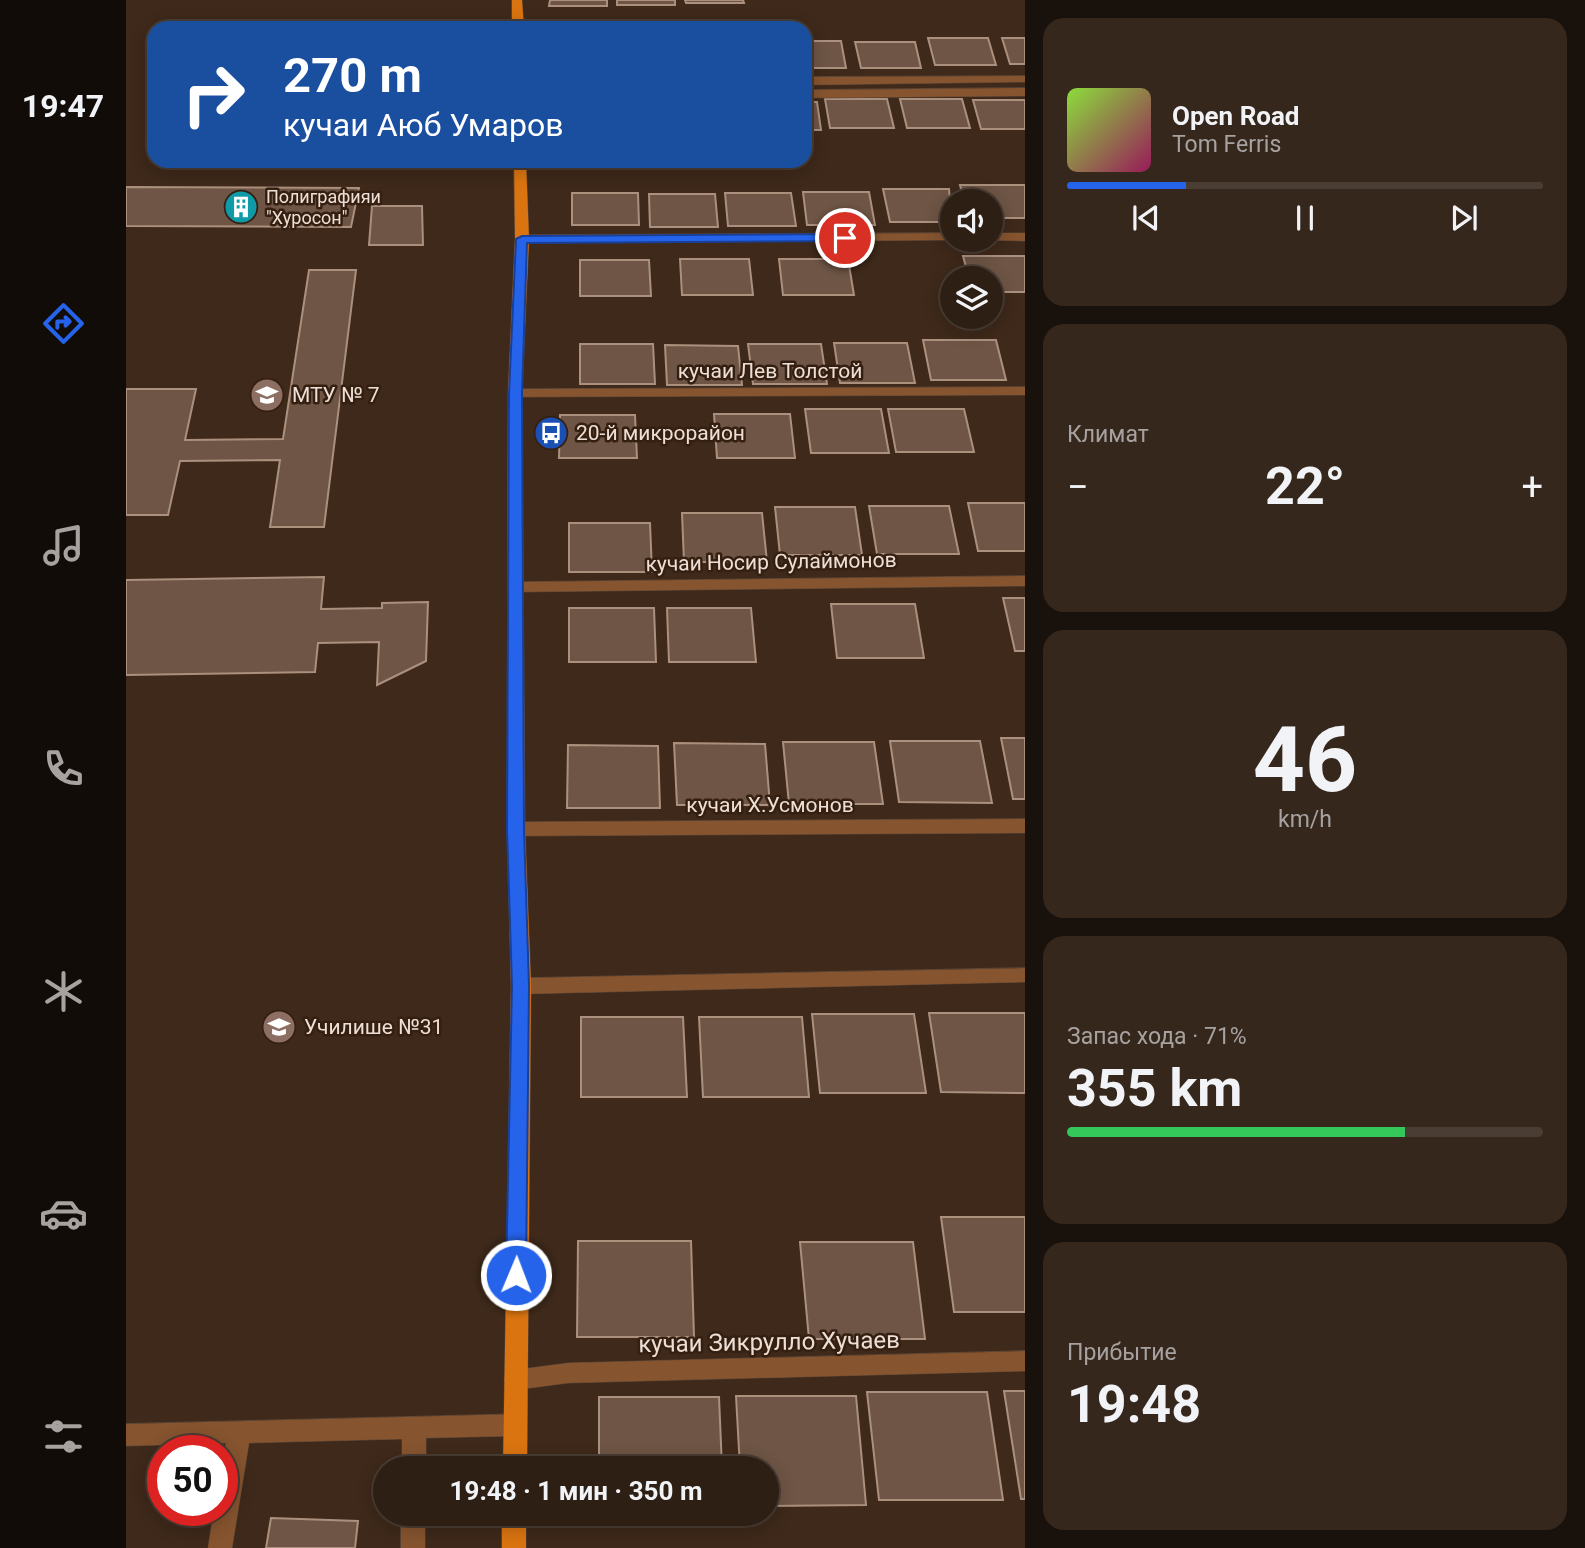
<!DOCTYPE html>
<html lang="ru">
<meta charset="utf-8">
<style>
:root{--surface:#2e1f14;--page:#36271d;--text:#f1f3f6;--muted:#a7a2a0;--line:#493d34;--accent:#2563eb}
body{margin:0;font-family:Roboto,sans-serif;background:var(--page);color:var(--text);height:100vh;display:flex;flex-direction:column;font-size:26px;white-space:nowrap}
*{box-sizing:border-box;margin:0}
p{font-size:23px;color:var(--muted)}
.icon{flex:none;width:38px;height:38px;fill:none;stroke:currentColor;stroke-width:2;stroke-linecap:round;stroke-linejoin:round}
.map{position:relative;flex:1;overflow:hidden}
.side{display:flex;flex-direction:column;gap:18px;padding:18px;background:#19110b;width:560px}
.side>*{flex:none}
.banner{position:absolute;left:21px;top:21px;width:665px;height:147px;border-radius:21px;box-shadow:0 4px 18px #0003,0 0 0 2px var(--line);background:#1a4fa0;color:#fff;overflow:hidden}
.fabs{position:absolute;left:814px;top:189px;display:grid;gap:14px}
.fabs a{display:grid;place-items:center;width:63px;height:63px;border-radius:50%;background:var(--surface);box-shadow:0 4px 18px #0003,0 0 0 2px var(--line);font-size:35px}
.speed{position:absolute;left:21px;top:1435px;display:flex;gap:14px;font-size:35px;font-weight:700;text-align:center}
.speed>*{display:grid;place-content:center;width:91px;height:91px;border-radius:50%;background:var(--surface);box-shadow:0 4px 18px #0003,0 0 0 2px var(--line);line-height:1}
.speed .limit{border:10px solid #d22;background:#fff;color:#111}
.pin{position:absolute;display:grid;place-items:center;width:60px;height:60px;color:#fff;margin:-30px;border:4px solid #fff;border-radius:50%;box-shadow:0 2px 7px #0007}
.me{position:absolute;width:77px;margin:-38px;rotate:1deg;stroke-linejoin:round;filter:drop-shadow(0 0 5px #0008)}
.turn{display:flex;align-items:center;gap:24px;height:147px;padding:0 21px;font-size:32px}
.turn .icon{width:91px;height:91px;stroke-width:2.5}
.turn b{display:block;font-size:49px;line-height:60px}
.big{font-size:52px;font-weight:700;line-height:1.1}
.side .tile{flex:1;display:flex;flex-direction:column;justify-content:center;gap:10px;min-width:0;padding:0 24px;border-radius:21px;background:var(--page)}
.side .dial{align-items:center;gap:0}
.dial b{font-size:91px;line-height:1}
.song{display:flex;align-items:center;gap:21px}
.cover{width:84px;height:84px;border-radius:10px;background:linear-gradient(135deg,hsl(90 70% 55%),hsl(330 70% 35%))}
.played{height:7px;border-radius:4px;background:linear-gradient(90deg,var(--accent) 25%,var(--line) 25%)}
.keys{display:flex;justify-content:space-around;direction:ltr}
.heat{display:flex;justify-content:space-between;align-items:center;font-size:38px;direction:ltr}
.charge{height:10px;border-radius:5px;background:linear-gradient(90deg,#34c759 71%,var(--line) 0)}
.trip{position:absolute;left:247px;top:1456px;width:406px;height:70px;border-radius:35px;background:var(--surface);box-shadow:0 4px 18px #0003,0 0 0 2px var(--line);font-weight:700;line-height:70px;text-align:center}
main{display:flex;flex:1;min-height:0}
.tab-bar{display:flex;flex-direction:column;width:126px;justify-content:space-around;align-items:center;background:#120c08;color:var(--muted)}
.tab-bar .icon{width:49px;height:49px}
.tab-bar .active{color:var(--accent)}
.tab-bar b{font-size:32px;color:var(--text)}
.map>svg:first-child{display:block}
.building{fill:#6e5545;stroke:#ab907e;stroke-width:2}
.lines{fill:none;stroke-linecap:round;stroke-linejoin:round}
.minor-casing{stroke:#5a4638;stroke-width:1}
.major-casing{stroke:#5a4638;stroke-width:1}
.minor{fill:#86542f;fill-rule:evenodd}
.major{fill:#da7410;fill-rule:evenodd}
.route{fill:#2563eb;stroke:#184099;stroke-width:2}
.labels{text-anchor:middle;stroke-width:5;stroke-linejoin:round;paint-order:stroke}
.far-poi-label{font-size:18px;fill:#eedfd6;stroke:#341f10;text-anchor:start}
.street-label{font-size:21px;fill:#eedfd6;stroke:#341f10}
.poi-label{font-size:21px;fill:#eedfd6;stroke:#341f10;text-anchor:start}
.near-street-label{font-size:24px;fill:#eedfd6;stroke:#341f10}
</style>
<main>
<nav class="tab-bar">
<b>19:47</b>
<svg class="icon active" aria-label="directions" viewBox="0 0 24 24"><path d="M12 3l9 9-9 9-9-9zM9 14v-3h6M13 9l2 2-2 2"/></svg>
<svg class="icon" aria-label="music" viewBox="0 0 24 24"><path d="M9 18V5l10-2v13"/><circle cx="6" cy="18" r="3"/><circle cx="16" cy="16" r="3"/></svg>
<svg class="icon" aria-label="phone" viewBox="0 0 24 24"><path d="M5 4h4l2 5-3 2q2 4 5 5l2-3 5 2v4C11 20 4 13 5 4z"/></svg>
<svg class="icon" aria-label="climate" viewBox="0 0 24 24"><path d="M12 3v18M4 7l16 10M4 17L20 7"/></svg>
<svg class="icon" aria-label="car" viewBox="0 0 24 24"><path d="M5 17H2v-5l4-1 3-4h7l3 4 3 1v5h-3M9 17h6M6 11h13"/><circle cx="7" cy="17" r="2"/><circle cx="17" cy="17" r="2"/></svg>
<svg class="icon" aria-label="filters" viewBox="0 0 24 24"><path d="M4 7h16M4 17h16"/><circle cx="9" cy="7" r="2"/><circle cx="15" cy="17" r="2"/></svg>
</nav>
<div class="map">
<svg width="899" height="1548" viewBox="0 0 899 1548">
<rect width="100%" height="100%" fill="#3e291a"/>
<g class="building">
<polygon points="424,0 481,0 481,6 423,6"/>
<rect x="491" y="0" width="58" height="5"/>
<polygon points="559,0 617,0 618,3 560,3"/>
<polygon points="802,38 862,38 870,65 809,65"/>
<polygon points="876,38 899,38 899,64 884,64"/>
<polygon points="679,41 715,41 720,68 679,68"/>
<polygon points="729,42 789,42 795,68 735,68"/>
<polygon points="699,99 761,99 768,128 704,128"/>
<polygon points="774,99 836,99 844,128 781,128"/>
<polygon points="847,100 899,100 899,129 855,129"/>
<polygon points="679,102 691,102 695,130 679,130"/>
<polygon points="834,185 899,185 899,218 864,218 864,201 838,201"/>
<polygon points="0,187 233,188 225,227 0,226"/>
<polygon points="757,189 823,189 826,222 764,222"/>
<polygon points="677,192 743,192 749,225 681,225"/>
<polygon points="446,193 512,193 513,225 446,225"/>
<polygon points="599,193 665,193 670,226 602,226"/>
<polygon points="523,194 589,194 592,227 524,227"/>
<polygon points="246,206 296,206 297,245 243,245"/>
<polygon points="837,256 899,256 899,292 864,292 864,278 843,278"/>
<polygon points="554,259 623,259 627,295 556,295"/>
<polygon points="653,259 722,259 728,295 657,295"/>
<polygon points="454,260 523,260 525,296 454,296"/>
<polygon points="183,270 230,270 198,527 144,527 154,460 54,461 42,515 0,515 0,389 70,389 59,440 157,439"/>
<polygon points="797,340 870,340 880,380 805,380"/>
<polygon points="708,343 781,343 789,383 714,383"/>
<polygon points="454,344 527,344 529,384 454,384"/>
<polygon points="622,344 695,344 701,384 627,384"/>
<polygon points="539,345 612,346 616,385 541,385"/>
<polygon points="679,409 755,409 763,453 685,453"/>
<polygon points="762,409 838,409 848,452 770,452"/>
<polygon points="588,414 664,414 669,458 591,458"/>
<polygon points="434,415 509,415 511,458 433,458"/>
<polygon points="842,503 899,503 899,551 852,551"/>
<polygon points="743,506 823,506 833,554 751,554"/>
<polygon points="649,507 729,507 736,555 654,555"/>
<polygon points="556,513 636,513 641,562 558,562"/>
<polygon points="443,523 524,523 526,572 443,572"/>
<polygon points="198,577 195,609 256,608 256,603 302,602 300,661 251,685 253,642 192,643 189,672 0,675 0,580"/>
<polygon points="877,598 899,598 899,651 889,651"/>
<polygon points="705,604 789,604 798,658 711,658"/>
<polygon points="443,608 528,608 530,662 443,662"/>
<polygon points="541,608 625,608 630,662 543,662"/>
<polygon points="875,738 899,738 899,799 887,799"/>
<polygon points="764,741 854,741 866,803 773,802"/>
<polygon points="657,742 748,742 757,804 663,804"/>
<polygon points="548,743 639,744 644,805 551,805"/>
<polygon points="442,745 532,746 534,808 441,808"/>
<polygon points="803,1013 899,1013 899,1093 815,1092"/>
<polygon points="686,1014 788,1014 800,1093 694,1093"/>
<polygon points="455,1017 557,1017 561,1097 455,1097"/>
<polygon points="573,1017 676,1017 683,1097 577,1097"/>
<polygon points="815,1217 899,1217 899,1312 828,1312"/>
<polygon points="452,1241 565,1241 568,1337 451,1337"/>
<polygon points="674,1242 787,1242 799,1339 683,1339"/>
<polygon points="878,1391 899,1391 899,1499 895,1499"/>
<polygon points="741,1392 861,1392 877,1500 753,1500"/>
<polygon points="610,1396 730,1396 740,1505 640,1506 640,1468 614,1468"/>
<polygon points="473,1397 593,1397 596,1468 473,1468"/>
<polygon points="145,1518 232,1521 229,1548 140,1548"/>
</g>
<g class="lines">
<defs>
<g id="minor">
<polygon points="899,76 899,82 679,85 679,77"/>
<polygon points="899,88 899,96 679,98 679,90"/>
<polygon points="826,233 826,240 831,240 396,243 389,239 396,235"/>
<polygon points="864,233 899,233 899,241 859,240 864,240"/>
<polygon points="899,387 899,395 389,397 382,393 389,389"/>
<polygon points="899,576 899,586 391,592 383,587 391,582"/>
<polygon points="899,819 899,833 390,836 384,834 381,829 384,824 390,822"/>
<polygon points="899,968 899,982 395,994 388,991 385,986 388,981 395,978"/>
<polygon points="899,1351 899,1371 442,1383 389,1390 381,1387 378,1380 381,1373 389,1370 442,1363"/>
<polygon points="389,1414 397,1417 400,1425 397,1433 389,1436 300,1438 300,1468 276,1468 276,1439 123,1443 106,1548 82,1548 88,1510 96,1510 96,1464 100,1443 0,1446 0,1424"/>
<rect x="275" y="1514" width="24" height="34"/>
</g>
<g id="major">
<polygon points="386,0 396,0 398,28 386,28"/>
<polygon points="388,161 400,161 403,239 396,393 399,829 405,986 401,1468 377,1468 385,986 381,829 382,393 389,239"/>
<rect x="376" y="1514" width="24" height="34"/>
</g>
</defs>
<use href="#minor" class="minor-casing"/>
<use href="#major" class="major-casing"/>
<use href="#minor" class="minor"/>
<use href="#major" class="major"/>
</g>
<polygon class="route" points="719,234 723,235 723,241 401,243 396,393 398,829 403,986 400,1275 397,1281 390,1283 383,1281 380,1275 386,986 381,829 383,393 390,239 396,236"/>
<defs>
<symbol id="building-disc" viewBox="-11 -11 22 22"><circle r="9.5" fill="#0f9aa8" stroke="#341f10"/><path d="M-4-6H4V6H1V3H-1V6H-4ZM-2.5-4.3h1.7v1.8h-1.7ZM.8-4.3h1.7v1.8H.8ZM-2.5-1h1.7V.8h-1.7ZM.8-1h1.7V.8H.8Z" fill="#fff"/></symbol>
<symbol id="university-disc" viewBox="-11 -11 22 22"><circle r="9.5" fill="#8d6e63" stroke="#341f10"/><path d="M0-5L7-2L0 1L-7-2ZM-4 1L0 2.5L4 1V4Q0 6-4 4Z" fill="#fff"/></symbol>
<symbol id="bus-disc" viewBox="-11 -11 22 22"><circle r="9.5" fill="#1a4fb4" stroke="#341f10"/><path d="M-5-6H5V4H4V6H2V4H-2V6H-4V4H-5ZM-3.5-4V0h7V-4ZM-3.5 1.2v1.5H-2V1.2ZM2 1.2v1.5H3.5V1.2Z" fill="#fff"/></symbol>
</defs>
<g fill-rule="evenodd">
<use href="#building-disc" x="96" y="188" width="38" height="38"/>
<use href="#university-disc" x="122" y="376" width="38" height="38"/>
<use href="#bus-disc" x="406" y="414" width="38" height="38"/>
<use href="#university-disc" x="134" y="1008" width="38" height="38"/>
</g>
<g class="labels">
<g class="far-poi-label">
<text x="140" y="203">Полиграфияи<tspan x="140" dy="21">"Хуросон"</tspan></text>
</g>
<g class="street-label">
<text x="644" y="378">кучаи Лев Толстой</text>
<text transform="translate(645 562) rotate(-1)" y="7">кучаи Носир Сулаймонов</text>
<text x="644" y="812">кучаи Х.Усмонов</text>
</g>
<g class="poi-label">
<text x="166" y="402">МТУ № 7</text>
<text x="450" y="440">20-й микрорайон</text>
<text x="178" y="1034">Училише №31</text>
</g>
<g class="near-street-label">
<text transform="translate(643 1342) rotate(-1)" y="8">кучаи Зикрулло Хучаев</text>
</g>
</g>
</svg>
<div class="fabs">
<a><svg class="icon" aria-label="sound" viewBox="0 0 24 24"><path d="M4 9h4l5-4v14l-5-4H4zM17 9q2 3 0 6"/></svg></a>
<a><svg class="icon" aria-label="layers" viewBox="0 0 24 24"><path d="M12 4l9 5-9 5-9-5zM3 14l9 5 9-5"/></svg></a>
</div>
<div class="speed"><div class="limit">50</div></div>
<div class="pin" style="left:719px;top:238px;background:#d93025"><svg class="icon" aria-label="arrive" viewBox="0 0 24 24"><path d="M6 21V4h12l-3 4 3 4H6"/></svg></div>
<svg class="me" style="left:390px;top:1275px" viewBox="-20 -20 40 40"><circle r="17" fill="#2563eb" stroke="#fff" stroke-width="3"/><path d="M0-11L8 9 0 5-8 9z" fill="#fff"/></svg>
<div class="trip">19:48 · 1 мин · 350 m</div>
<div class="banner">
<div class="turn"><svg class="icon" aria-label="right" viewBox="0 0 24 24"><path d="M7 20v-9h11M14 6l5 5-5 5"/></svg><div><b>270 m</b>кучаи Аюб Умаров</div></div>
</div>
</div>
<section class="side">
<div class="tile">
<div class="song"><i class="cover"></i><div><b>Open Road</b><p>Tom Ferris</p></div></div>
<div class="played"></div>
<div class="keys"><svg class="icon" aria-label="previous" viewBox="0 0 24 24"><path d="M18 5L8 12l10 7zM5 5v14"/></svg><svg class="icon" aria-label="pause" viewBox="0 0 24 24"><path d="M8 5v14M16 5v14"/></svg><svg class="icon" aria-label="next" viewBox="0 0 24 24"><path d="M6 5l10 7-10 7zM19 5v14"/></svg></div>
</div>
<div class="tile"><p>Климат</p>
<div class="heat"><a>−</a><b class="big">22°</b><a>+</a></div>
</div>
<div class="tile dial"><b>46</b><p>km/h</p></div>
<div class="tile"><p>Запас хода · 71%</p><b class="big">355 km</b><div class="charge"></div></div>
<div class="tile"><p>Прибытие</p><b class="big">19:48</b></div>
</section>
</main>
